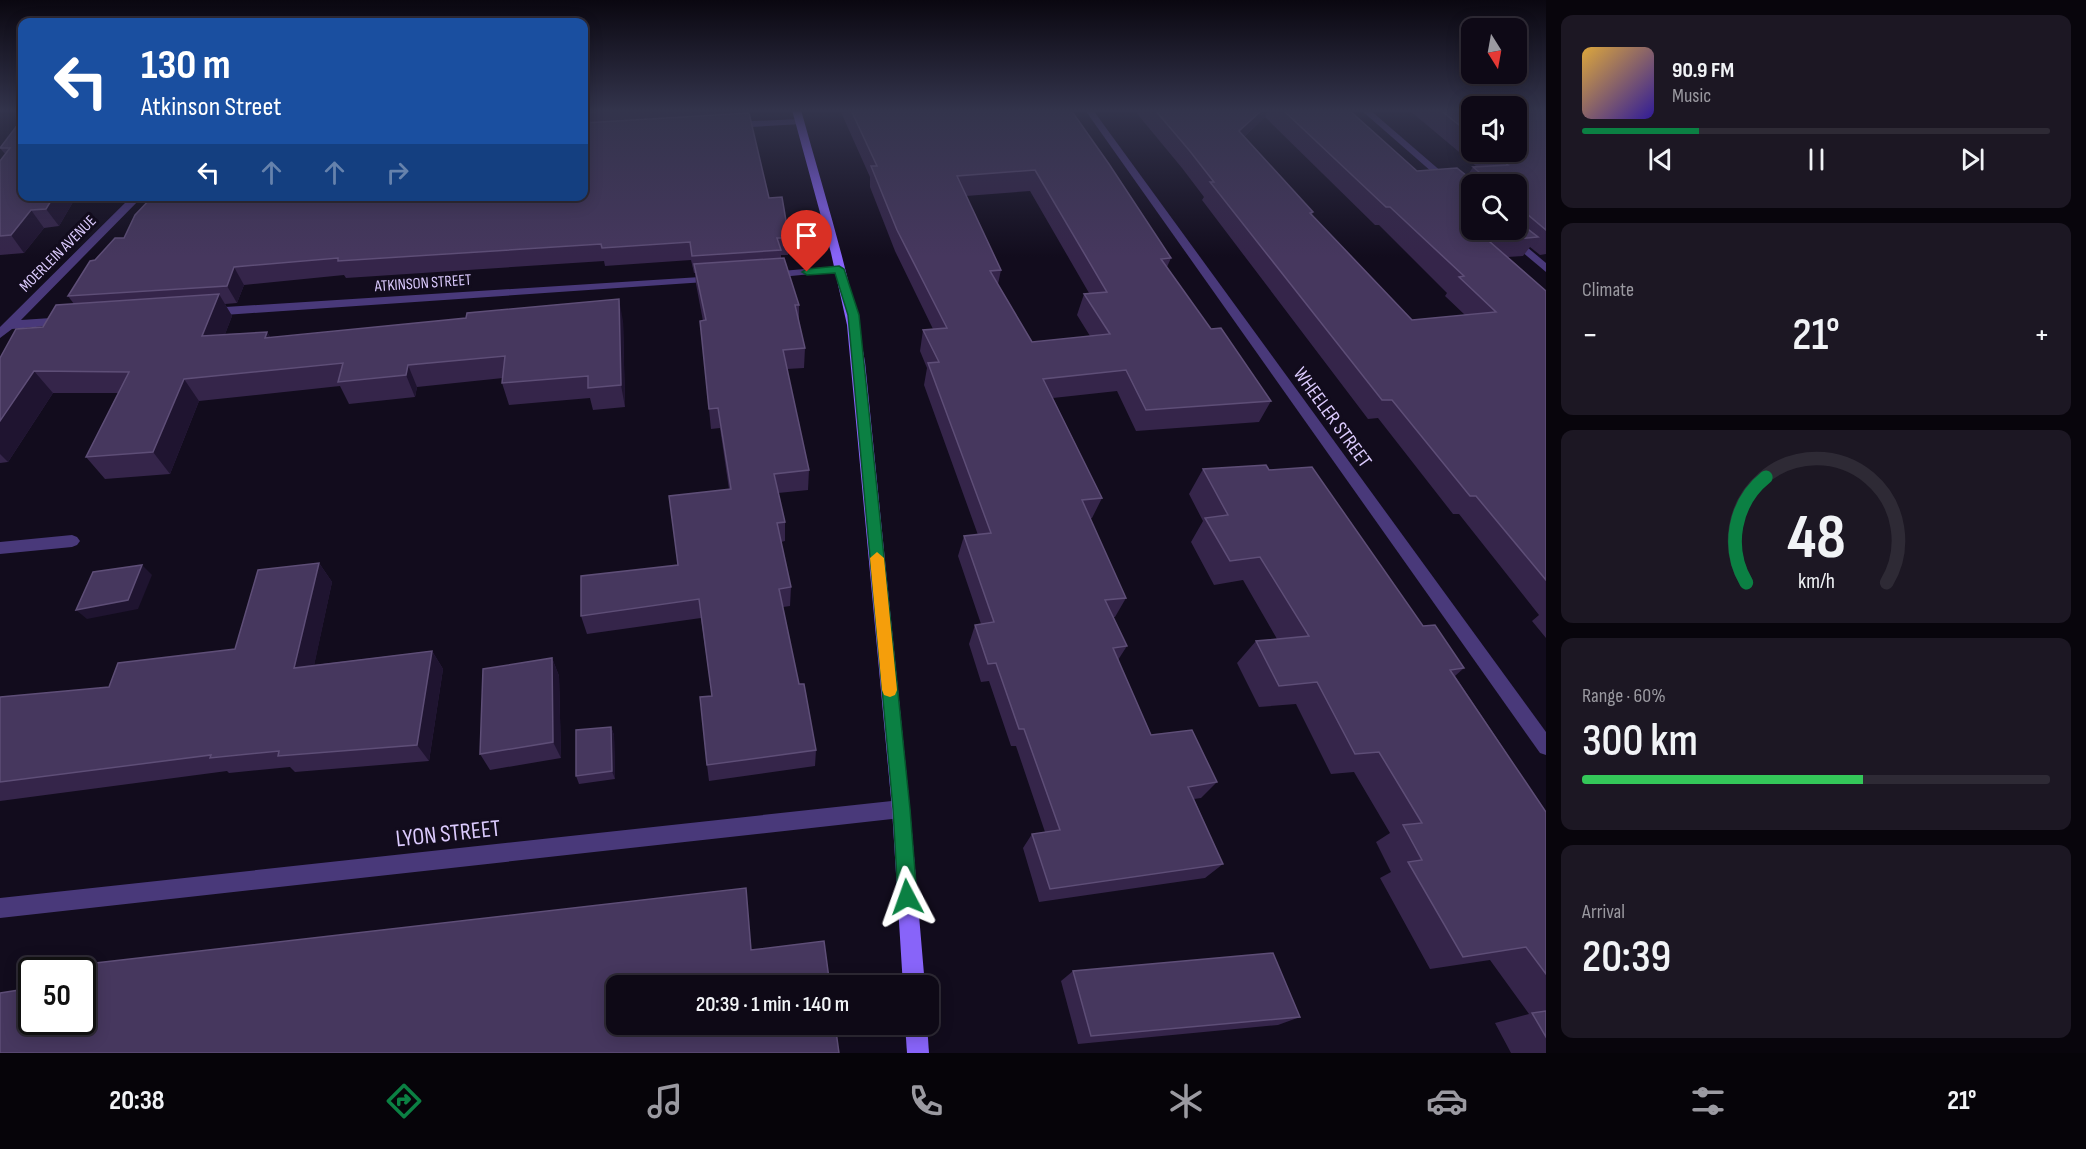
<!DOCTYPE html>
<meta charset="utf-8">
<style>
:root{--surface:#0e0916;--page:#1c1723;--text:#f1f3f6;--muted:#9b9aa1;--line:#2e2a35;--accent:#0b8043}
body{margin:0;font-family:"Sofia Sans Condensed",sans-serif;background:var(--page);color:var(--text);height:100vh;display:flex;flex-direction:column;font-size:22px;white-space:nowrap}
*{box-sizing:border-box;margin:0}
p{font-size:20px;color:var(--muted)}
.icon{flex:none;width:33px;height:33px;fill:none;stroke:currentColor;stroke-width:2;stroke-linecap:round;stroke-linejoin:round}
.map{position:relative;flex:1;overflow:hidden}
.sheet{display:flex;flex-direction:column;gap:15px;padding:15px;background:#08050c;width:540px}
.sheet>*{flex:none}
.hud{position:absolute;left:18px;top:18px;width:570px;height:183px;border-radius:12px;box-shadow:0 3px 15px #0003,0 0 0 2px var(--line);background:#1a4fa0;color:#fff;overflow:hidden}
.needle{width:39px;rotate:169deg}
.controls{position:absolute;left:1461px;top:18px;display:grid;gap:12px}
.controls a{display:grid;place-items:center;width:66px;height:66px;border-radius:12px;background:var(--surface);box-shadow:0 3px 15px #0003,0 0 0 2px var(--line);font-size:30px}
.speed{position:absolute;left:18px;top:957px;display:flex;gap:12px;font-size:30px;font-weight:700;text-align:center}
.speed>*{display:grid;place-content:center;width:78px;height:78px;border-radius:50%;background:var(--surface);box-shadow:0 3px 15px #0003,0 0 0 2px var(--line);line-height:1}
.speed .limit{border:3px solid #111;border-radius:9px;background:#fff;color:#111}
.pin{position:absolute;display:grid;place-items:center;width:51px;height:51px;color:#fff;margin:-62px -26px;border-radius:50% 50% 50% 0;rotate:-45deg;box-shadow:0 0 6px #0007}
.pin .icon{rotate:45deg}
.me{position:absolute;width:66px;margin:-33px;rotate:356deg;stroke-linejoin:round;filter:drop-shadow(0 0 4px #0008)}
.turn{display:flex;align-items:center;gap:21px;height:126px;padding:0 24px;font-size:27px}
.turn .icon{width:78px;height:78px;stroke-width:2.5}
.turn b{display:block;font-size:42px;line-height:51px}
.lanes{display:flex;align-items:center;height:57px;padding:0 24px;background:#0003;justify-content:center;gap:30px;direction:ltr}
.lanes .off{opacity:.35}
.big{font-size:45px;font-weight:600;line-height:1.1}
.sheet .card{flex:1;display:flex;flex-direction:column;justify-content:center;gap:9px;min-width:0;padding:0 21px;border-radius:12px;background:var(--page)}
.sheet .dial{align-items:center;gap:0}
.dial svg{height:156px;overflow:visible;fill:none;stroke:var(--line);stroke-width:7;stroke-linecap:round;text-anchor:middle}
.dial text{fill:var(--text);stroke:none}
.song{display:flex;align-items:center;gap:18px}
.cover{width:72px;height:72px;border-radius:9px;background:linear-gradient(135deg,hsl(40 70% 55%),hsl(250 70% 35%))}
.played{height:6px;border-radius:3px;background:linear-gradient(90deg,var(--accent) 25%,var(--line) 25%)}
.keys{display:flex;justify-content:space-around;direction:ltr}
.heat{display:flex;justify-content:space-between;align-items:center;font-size:33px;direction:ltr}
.charge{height:9px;border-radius:4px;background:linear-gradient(90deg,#34c759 60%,var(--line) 0)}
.trip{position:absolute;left:606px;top:975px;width:333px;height:60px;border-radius:12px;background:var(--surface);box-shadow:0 3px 15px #0003,0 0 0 2px var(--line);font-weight:600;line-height:60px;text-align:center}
.dock{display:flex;height:96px;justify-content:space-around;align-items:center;background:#060409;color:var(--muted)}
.dock .icon{width:42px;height:42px}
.dock .selected{color:var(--accent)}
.dock b{font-size:27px;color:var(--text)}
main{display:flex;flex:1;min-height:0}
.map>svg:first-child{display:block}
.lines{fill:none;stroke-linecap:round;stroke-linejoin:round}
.street{fill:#49397a;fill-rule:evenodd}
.secondary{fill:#8864f9;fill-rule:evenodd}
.wall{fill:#35254a;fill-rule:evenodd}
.shaded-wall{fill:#1f1430}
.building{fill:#46375e;stroke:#5e4e77;stroke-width:1.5;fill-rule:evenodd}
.route{fill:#0b8043;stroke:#07532c;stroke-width:1.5}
.slow{fill:#f59e0b}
.labels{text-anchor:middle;stroke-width:6;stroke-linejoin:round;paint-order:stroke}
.far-street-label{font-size:16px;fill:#dbcafd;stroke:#120c1d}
.street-label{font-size:20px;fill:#dbcafd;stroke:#120c1d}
.near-street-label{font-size:24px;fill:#dbcafd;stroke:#120c1d}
</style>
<main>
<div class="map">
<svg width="1546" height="1053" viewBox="0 0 1546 1053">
<rect width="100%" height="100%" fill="#120c1d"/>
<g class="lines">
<g class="street">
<polygon points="1085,110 1093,110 1546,732 1546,755 1540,753"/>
<polygon points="1361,110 1370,110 1472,198 1472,207"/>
<polygon points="799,119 802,120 802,124 733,128 728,125 733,122"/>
<polygon points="132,196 143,196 21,320 66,317 72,321 70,324 12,329 0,338 0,327"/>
<polygon points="1496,230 1507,230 1546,263 1546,272"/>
<polygon points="839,266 845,269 843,271 770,278 764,275 770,272"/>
<polygon points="716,276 720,277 720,281 210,316 204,312 210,308"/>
<polygon points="72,535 77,537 80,541 77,545 72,547 0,554 0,542"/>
<polygon points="901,800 908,802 910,809 908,816 901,818 0,918 0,898"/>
</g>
<g class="secondary">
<path d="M792,110H801C824,194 851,276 865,362L910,809L925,986H903L892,809L847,325L831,253Z"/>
<polygon points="905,1024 927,1024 929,1053 907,1053"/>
</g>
</g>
<g class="wall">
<polygon points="12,110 22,110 22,111 14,111"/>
<polygon points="584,110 747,110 747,113 769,198 789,238 788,255 781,255 781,258 799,305 799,323 805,348 804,368 787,369 809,470 808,490 778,493 785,522 785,541 781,542 791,587 790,606 783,607 799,684 816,750 815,766 709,781 707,765 712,696 701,618 587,634 581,616 678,565 729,489 720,428 711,429 700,321 703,321 696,284 695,273 694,273 691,260 605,266 604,261 346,278 344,275 244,285 237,303 225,304 232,316 225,334 267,332 270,337 623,321 625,407 593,410 590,398 509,405 502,383 503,378 417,387 415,397 349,404 340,386 199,401 170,474 105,479 86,457 118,393 53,393 8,462 0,463 0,358 74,304 68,296 584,196"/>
<path d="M840,110H1071L1171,258L1167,267L1211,329L1271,401L1259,422L1136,431L1117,391L1053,398L1102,498L1092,518L1090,519L1126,598L1115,617H1113L1127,646L1118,660L1151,735L1217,782L1201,798L1194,799L1223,864L1205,878L1039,902L1023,848L1032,834L1045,832L1016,746H1011L989,681L981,682L969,644L975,625L981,624L958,556L964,536L978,535L924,385L927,368L920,351L923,330L933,329L895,251L870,187V177ZM1030,191L1089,293L1084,294L1077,315L1090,336L1032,342L998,284L1001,270L966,196Z"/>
<path d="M1134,110H1349L1417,171L1467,176L1473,167H1477L1409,110H1472V152H1516L1546,110V254L1540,255L1530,247L1523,256L1508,257L1546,291V638L1532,621L1539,615L1459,514H1453L1378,418L1368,419L1202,200L1204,197L1182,168ZM1265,117L1375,225H1379L1447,293L1445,296L1465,315L1412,320L1312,215L1313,212L1244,137ZM1472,184H1516V230Z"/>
<polygon points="22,119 22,196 95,196 92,201 73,202 59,226 44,228 24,253 0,255 0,161 5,154 0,148"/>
<polygon points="1203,469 1269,470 1464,668 1455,676 1546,812 1546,1053 1511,1053 1495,1023 1529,1014 1490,960 1430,969 1380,878 1391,872 1376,842 1390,833 1354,772 1331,774 1296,704 1259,707 1237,663 1256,641 1277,639 1243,580 1214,585 1191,542 1203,521 1189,494"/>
<polygon points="319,563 332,582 314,665 432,651 443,669 429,761 295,772 290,767 229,773 227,771 0,801 0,697 109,687 235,649"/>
<polygon points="552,658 559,676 561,758 490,770 480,754"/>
<polygon points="611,727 614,735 615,779 579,784 576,776"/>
<polygon points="1073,971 1300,1017 1278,1025 1078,1044 1061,981"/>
</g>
<g class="shaded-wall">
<polygon points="1262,110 1268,110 1265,117 1231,149 1239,131"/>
<polygon points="54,196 69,196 73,202 59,226 46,209"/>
<polygon points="89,196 95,196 92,201"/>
<polygon points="31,210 44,228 24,253 11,235"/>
<polygon points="234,267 244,285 237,303 227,286"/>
<polygon points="219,294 232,316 216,358 202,336"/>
<polygon points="619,299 623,321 625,407 621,385"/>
<polygon points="267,332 280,353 265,338"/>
<polygon points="408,365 417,387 415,397 406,375"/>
<polygon points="34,371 53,393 8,462 0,454 0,421"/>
<polygon points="184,379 199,401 170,474 153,452"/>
<polygon points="319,563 332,582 310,685 294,668"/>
<polygon points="142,565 152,575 138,609 87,619 76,610"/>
<polygon points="432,651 443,669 429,761 417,745"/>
<polygon points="552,658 559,676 561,758 553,742"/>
<polygon points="611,727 614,735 615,779 612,771"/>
</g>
<g class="building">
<polygon points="584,110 634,110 584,112"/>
<path d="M851,110H1071L1109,164L1171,258L1161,259L1211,329L1221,328L1271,401L1146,410L1126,370L1043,379L1102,498L1082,500L1126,598L1105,600L1127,646L1113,648L1151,735L1192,730L1217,782L1188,787L1223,864L1050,889L1032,834L1060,830L1024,729H1019L996,663L988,664L975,625L994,622L964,536L991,533L928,363L939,362L923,330L947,328L897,230L871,166H877ZM1035,170L1107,292L1084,294L1110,334L1032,342L990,271L1001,270L957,176Z"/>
<polygon points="1155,110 1262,110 1239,131 1313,212 1310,213 1412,320 1496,312 1459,277 1464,276 1390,207 1386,207 1283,110 1349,110 1417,171 1457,168 1477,184 1472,184 1472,230 1516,230 1516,220 1538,237 1489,241 1546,291 1546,580 1476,496 1470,496 1392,400 1382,400 1210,182 1214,182 1189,150"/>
<polygon points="1440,110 1472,110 1472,135"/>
<polygon points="1516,110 1546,110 1546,230 1521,209 1516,210 1516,184 1485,184 1486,178 1473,167 1508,165 1492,152 1516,152"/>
<polygon points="749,113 769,198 782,197 789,238 777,238 781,250 692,256 690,242 602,248 601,244 338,261 338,258 234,267 227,286 68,296 90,261 95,260 115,238 124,238 135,215 153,196 584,196 584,123"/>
<polygon points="22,119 22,196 54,196 46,209 31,210 11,235 0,236 0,161 10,148 0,148"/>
<polygon points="784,258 799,305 795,305 805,348 783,350 809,470 774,474 785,522 777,523 791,587 779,589 799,684 804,684 816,750 707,765 700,697 712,696 699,599 581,616 581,576 678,565 669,496 731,489 718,408 709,409 700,321 706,320 694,264"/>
<polygon points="219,294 202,336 267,332 265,338 466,318 467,313 619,299 621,385 588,388 588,376 502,383 505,356 408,365 406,375 338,382 343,363 184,379 153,452 86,457 129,372 34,371 0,421 0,358 16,329 43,327 56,305"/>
<polygon points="1266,465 1269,470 1312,467 1423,626 1435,625 1464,668 1450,670 1546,812 1546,974 1526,947 1463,957 1408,862 1422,860 1403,825 1422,823 1379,752 1355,754 1317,682 1279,686 1256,641 1309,636 1260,557 1230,561 1205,518 1228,515 1203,469"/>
<polygon points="319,563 294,668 432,651 417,745 278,756 279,751 210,758 211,755 0,782 0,697 109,687 118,663 235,649 258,570"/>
<polygon points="142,565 128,600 76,610 93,572"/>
<polygon points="552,658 553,742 480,754 483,669"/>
<polygon points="611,727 612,771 576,776 576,730"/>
<polygon points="746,888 751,950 824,941 830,986 616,986 616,1024 835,1024 839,1053 0,1053 0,993 32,988 32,1022 82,1022 82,970 51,970 52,968"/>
<polygon points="1273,953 1300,1017 1091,1036 1073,971"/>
<polygon points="1546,1011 1546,1037 1532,1013"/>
</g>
<linearGradient id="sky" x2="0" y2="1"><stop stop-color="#0a0710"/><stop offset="0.43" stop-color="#33344c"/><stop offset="1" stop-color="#33344c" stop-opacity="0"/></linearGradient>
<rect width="1546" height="257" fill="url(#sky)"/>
<polygon class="route" points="839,266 844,269 859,315 910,809 917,897 914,904 907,906 901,904 898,897 893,809 848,315 835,273 807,275 802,272 807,269"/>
<polygon class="slow" points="877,552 884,558 897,690 895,695 890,697 884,695 882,690 870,558"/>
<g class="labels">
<g class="far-street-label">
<text transform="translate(57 253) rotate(-45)" y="6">MOERLEIN AVENUE</text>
<text transform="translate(423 282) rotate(-4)" y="6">ATKINSON STREET</text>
</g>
<g class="street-label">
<text transform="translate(1333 417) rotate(54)" y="7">WHEELER STREET</text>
</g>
<g class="near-street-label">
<text transform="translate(448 833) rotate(-6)" y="8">LYON STREET</text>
</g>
</g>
</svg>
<div class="controls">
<a><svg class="needle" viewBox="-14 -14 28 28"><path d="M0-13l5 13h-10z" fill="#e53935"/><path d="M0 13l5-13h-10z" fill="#9b9aa1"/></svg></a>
<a><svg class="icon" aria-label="sound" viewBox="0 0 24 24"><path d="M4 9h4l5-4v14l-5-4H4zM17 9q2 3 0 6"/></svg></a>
<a><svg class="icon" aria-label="search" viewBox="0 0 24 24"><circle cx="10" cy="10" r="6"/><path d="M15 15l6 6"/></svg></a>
</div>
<div class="speed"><div class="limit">50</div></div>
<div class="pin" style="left:807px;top:272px;background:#d93025"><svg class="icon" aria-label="arrive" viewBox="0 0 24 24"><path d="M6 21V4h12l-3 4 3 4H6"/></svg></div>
<svg class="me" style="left:907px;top:897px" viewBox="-20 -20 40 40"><path d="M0-17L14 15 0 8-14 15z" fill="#0b8043" stroke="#fff" stroke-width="4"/></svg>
<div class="trip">20:39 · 1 min · 140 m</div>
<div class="hud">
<div class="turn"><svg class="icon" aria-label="left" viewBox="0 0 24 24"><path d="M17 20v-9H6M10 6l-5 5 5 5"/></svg><div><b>130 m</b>Atkinson Street</div></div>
<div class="lanes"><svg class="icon" aria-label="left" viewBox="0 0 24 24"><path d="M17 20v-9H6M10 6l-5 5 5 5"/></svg><svg class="icon off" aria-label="ahead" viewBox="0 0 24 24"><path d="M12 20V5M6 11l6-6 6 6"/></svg><svg class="icon off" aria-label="ahead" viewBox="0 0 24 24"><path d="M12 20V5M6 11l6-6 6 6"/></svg><svg class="icon off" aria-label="right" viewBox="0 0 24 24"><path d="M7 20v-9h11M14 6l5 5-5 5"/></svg></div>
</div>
</div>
<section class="sheet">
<div class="card">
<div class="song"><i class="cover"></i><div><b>90.9 FM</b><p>Music</p></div></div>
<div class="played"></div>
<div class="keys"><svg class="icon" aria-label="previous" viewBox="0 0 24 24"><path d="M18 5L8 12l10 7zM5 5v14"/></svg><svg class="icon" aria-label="pause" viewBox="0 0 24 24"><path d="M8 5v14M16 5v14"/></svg><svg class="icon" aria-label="next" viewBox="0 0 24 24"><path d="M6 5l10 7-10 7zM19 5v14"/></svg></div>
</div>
<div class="card"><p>Climate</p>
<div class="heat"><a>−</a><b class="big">21°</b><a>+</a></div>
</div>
<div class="card dial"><svg viewBox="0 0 100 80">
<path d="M14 69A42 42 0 1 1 86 69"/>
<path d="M14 69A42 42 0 0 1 24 15" stroke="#0b8043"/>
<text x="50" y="56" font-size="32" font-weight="700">48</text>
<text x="50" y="72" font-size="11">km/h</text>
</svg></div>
<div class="card"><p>Range · 60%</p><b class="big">300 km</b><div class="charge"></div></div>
<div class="card"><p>Arrival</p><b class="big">20:39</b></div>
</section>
</main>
<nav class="dock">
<b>20:38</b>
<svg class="icon selected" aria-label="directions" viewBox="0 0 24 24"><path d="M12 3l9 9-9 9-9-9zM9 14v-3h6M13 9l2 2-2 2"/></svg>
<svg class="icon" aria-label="music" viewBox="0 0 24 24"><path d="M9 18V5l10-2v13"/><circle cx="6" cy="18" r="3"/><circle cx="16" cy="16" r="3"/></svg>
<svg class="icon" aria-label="phone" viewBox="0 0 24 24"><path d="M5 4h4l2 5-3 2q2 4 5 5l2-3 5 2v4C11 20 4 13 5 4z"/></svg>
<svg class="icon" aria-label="climate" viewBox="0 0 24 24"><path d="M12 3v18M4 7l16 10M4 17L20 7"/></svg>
<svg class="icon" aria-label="car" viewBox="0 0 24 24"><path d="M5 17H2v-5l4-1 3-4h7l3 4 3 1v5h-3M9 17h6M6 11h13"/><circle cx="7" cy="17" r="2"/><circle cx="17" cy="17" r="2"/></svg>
<svg class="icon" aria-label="filters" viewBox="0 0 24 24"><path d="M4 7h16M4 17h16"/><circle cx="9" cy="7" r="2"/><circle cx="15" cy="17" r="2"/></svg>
<b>21°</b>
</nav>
